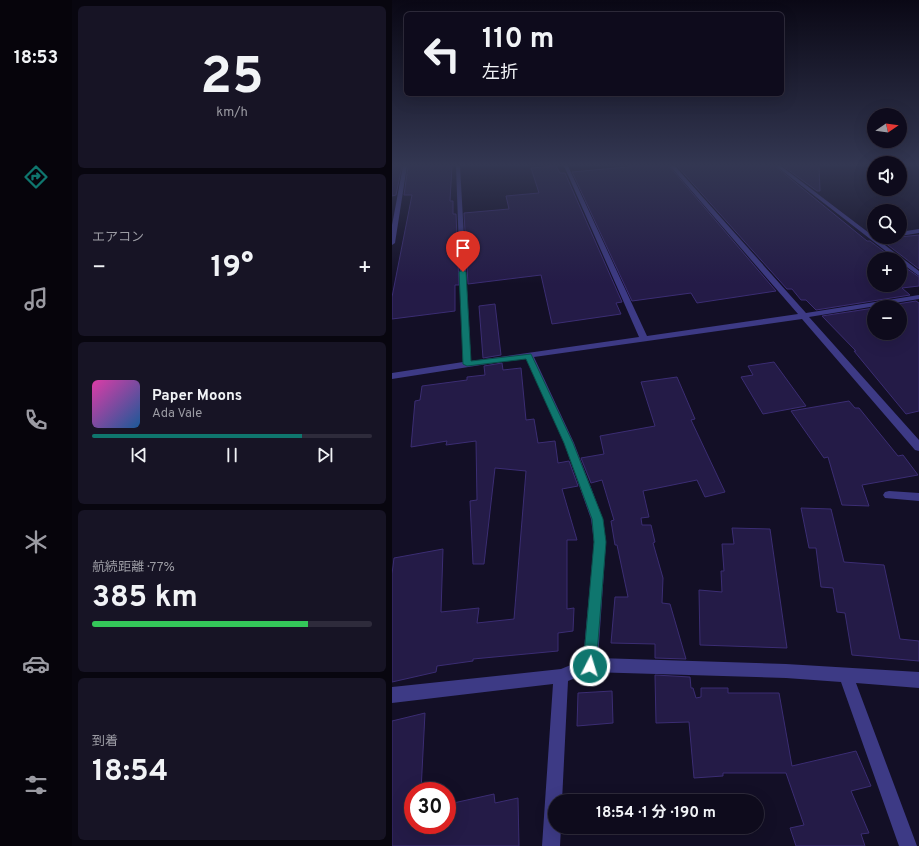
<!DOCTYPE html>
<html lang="ja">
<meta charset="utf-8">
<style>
:root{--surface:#0e0b1c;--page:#171425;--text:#f1f3f6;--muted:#9b9ba3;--line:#2e2b3b;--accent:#0f766e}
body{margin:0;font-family:Overpass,"Noto Sans JP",sans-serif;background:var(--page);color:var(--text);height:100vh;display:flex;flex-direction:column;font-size:15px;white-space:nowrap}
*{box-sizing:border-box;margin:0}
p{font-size:13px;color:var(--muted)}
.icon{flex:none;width:22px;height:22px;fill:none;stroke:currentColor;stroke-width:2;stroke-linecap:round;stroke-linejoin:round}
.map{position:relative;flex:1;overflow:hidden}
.panel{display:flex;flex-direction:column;gap:6px;padding:6px;background:#08060f;width:320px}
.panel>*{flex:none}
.top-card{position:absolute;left:12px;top:12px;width:380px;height:84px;border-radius:6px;box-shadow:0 4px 16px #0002,0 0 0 1px var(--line);background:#0e0b1c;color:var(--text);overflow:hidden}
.needle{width:26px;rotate:77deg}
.fabs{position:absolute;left:475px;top:108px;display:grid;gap:8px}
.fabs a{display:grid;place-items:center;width:40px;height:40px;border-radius:50%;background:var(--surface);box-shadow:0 4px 16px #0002,0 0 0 1px var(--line);font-size:20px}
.speed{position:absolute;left:12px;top:782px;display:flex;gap:8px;font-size:20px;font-weight:700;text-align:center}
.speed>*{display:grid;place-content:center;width:52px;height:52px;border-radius:50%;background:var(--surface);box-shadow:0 4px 16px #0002,0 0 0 1px var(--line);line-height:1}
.speed .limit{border:6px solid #d22;background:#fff;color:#111}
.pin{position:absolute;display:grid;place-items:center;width:34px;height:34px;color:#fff;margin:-41px -17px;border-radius:50% 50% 50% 0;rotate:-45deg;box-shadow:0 0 4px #0007}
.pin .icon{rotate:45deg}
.me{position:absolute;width:44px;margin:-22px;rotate:5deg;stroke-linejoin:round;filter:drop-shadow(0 0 3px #0008)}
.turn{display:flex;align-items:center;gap:14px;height:84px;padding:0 12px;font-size:18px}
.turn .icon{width:52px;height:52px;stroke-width:2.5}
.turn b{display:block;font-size:28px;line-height:34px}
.big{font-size:30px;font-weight:700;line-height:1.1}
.panel .tile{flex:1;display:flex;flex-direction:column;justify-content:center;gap:6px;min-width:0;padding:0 14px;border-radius:6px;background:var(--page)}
.panel .dial{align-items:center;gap:0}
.dial b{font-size:52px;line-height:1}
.song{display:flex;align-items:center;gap:12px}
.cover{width:48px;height:48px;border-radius:6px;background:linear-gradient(135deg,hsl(320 70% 55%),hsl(210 70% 35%))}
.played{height:4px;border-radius:2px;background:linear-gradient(90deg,var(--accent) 75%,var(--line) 75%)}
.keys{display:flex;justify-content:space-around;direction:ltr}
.heat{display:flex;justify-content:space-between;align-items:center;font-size:22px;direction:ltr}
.charge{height:6px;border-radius:3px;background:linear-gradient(90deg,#34c759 77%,var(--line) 0)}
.trip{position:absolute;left:156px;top:794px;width:216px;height:40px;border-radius:20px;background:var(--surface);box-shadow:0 4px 16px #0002,0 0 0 1px var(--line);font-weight:700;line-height:40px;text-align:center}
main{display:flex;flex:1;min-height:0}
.menu{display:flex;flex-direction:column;width:72px;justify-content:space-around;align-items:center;background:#06040b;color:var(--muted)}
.menu .icon{width:28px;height:28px}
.menu .active{color:var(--accent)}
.menu b{font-size:18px;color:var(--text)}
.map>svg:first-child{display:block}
.building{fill:#241b47;stroke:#3b2d73}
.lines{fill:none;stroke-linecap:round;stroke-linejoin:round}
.minor{fill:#3d3a85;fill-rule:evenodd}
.route{fill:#0f766e;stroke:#0a4d48}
</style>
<main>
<nav class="menu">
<b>18:53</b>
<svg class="icon active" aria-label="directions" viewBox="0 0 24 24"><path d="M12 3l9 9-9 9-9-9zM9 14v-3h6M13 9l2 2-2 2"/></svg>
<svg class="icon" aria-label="music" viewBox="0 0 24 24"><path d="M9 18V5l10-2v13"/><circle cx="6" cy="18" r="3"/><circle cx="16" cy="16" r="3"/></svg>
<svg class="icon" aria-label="phone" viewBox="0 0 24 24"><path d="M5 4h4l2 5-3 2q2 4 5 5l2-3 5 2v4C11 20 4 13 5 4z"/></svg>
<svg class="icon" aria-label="climate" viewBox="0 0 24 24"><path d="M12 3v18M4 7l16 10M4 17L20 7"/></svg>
<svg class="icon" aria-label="car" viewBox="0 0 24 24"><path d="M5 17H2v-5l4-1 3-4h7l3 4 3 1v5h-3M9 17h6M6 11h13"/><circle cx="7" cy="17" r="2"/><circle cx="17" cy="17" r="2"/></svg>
<svg class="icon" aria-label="filters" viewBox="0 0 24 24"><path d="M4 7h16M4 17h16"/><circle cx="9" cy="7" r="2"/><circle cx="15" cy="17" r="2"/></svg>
</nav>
<section class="panel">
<div class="tile dial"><b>25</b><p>km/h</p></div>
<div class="tile"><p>エアコン</p>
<div class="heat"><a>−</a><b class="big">19°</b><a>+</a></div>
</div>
<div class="tile">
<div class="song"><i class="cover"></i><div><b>Paper Moons</b><p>Ada Vale</p></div></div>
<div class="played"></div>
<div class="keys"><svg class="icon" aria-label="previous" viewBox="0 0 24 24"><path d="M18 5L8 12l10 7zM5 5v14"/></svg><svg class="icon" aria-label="pause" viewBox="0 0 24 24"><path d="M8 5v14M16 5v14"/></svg><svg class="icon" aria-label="next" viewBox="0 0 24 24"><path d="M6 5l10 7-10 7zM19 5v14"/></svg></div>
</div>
<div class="tile"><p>航続距離 · 77%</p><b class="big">385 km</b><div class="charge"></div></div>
<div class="tile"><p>到着</p><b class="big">18:54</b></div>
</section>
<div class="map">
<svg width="527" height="846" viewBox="0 0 527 846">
<rect width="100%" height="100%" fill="#130f26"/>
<g class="building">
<polygon points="0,166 10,166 4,195 0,196"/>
<polygon points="16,166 60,166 58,201 61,201 61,214 64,214 67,285 63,285 63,311 0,319 0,297 20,195 12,195"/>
<polygon points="164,166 168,173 173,173 230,302 224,303 229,314 160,324 149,275 76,284 72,213 117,209 114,196 147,193 139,168"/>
<polygon points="246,166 277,166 384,291 305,303 299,293 240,301 180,172"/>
<polygon points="285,166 383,166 475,241 478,241 502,259 482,259 482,285 508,285 508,264 527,277 527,286 510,288 518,295 424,310 414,300 409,300 400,289 395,289"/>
<polygon points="391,166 427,166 428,191 425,191"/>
<polygon points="527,235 527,269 488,239 508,237"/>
<polygon points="524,301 527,303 527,411 514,414 462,351 464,351 430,316 482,308 482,333 508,333 508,307 487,307"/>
<polygon points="103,304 109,355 91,358 87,306"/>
<polygon points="382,362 414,406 371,414 349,377 361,375 356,366"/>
<polygon points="110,363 111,370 129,368 134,420 142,419 146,443 163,441 166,463 177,461 186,486 170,489 185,540 175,540 175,609 182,608 181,631 166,633 166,651 81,659 81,661 45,666 44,672 0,682 0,574 2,558 51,549 49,612 87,608 85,623 122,619 134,471 103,468 92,564 81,564 78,501 85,500 84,441 54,445 55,441 19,447 23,401 28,400 30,386 75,380 75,377 93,375 92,366"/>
<polygon points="285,377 303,419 299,420 333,492 313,497 305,480 251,491 257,517 249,518 250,525 259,525 263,542 261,543 271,578 270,603 278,604 294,659 263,658 263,644 219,643 223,597 236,597 225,545 223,545 219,521 222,520 210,480 199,483 189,458 212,454 208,436 263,426 249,382"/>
<polygon points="457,401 463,408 467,408 506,456 511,455 526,475 470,485 477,506 450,505 436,457 432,458 399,411"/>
<polygon points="409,508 439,509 452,562 492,565 508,639 527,641 527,661 460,655 453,613 445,612 441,588 429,587 424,548 417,548"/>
<polygon points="340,528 378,529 395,648 308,645 307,590 330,592 329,571 332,571 330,544 342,544"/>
<polygon points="263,675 298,677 299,688 301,688 304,698 309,697 309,688 336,688 336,693 387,693 400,766 464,751 479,786 459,791 477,833 469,834 473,846 404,846 398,828 412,825 394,773 331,773 331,776 302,778 297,722 264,723"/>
<polygon points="220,691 221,723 185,726 186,693"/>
<polygon points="33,713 29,791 21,791 21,825 55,825 55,795 57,795 57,804 102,794 103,803 126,798 127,846 0,846 0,721"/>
</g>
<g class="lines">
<g class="minor">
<polygon points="11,166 15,166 3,243 0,245 0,225"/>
<polygon points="64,166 68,166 79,361 247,337 172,166 176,166 255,336 406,314 278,166 283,166 414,313 527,295 527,299 417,317 527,440 527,451 523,450 410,319 142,357 182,443 211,519 214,542 206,658 394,664 527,672 527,688 464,683 525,846 507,846 449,682 394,678 198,672 176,681 170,801 163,801 163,827 169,827 168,846 150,846 161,684 0,703 0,687 169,669 191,660 202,542 199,519 172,443 134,358 0,379 0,373 71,362"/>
<polygon points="384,166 389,166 510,258 527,271 527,276 508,262 508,259 504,259"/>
<polygon points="527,229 527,233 508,236 508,232"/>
<polygon points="497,491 527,493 527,501 493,498 491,495 493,492"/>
</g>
</g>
<linearGradient id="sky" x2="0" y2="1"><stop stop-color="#0a0815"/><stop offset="0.58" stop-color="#333752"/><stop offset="1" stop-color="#333752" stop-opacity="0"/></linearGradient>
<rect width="527" height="284" fill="url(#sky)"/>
<polygon class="route" points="71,270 74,272 79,361 139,354 181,443 211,519 214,542 204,666 202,670 198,672 193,670 191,666 202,542 200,519 172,443 134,359 75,366 71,364 67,272"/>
</svg>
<div class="fabs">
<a><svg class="needle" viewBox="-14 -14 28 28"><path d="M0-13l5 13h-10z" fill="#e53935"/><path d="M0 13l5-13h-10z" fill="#9b9ba3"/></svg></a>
<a><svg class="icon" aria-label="sound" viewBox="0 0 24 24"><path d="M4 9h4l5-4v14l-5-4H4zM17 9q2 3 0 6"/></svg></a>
<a><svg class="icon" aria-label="search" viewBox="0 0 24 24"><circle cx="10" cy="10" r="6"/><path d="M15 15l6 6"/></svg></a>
<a>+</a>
<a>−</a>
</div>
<div class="speed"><div class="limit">30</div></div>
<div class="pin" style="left:71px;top:272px;background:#d93025"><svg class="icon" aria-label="arrive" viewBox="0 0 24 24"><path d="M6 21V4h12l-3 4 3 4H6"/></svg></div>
<svg class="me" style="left:198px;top:666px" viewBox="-20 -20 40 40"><circle r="17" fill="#0f766e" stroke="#fff" stroke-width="3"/><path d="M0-11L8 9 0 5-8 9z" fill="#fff"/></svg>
<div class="trip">18:54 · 1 分 · 190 m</div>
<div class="top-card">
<div class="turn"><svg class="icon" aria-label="left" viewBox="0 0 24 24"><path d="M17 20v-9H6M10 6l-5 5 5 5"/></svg><div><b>110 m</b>左折</div></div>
</div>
</div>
</main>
